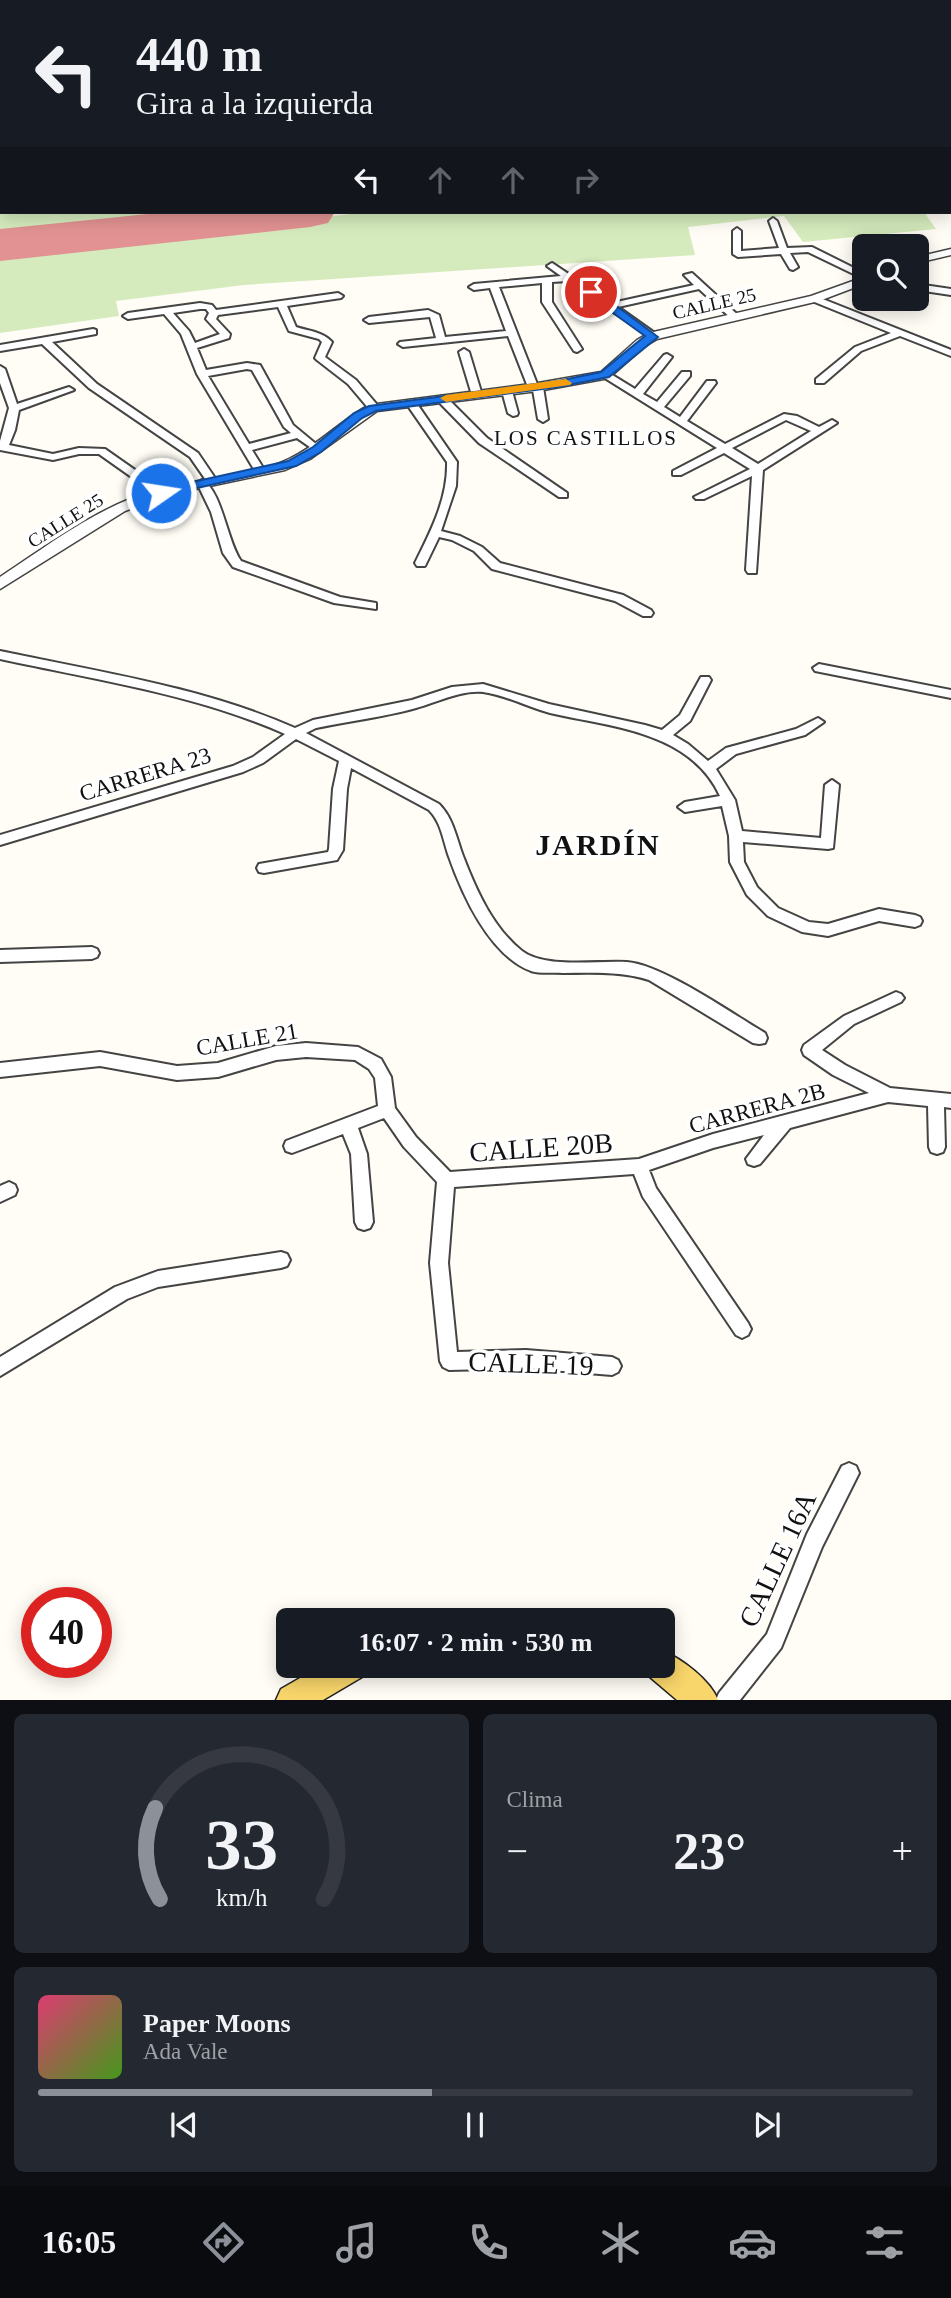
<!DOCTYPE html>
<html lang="es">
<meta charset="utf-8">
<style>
:root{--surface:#171b24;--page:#242831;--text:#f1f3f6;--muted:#9ea1a6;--line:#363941;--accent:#8c9099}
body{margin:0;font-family:Georgia,serif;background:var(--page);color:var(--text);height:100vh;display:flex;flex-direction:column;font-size:26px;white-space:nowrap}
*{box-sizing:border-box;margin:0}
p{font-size:23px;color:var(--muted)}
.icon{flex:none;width:38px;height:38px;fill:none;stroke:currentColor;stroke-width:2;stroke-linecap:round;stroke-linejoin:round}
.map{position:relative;height:1700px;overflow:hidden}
.panel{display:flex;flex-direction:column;gap:14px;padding:14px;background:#0d0f14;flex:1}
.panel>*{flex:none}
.top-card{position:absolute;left:0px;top:0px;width:952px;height:214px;box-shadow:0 4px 18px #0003;background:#171b24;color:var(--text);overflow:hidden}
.controls{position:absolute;left:852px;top:234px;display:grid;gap:14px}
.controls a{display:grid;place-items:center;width:77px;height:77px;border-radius:10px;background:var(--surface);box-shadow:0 4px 18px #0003;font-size:35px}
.speed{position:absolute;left:21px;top:1587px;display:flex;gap:14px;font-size:35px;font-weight:700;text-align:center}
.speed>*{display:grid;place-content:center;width:91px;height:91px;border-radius:50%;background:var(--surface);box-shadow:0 4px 18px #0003;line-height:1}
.speed .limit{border:10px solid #d22;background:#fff;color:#111}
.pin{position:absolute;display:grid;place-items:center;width:60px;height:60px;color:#fff;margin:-30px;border:4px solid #fff;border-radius:50%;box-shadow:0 2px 7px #0007}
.me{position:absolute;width:77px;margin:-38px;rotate:77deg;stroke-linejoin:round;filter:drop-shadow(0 0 5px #0008)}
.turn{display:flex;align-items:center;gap:24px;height:147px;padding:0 21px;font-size:32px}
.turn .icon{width:91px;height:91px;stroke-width:2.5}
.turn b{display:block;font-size:49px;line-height:60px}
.lanes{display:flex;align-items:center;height:66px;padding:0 21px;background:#0003;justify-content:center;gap:35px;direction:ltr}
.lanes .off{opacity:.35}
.big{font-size:52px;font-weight:600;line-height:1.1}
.panel .tile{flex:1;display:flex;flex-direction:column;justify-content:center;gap:10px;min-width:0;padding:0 24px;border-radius:10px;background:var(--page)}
.panel .dial{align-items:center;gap:0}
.dial svg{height:182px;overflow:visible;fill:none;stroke:var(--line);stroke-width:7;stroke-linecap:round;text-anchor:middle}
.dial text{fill:var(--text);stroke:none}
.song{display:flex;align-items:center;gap:21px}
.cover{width:84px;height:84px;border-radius:10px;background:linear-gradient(135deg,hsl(340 70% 55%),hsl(100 70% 35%))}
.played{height:7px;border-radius:4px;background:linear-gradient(90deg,var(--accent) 45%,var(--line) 45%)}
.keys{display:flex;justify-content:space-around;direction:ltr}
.heat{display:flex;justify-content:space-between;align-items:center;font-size:38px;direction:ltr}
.panel .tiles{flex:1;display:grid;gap:14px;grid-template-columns:1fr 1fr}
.tile:last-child{grid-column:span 2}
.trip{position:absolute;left:276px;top:1608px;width:399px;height:70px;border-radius:10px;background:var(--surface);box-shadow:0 4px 18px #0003;font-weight:600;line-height:70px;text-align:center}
.tab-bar{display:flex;height:112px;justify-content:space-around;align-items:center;background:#090b0e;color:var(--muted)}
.tab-bar .icon{width:49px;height:49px}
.tab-bar .selected{color:var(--accent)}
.tab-bar b{font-size:32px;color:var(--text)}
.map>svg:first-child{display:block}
.green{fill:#d5ebbd}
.forest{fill:#b9dc9c}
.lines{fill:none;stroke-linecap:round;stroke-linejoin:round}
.runway{fill:#e29292;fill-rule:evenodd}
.minor-casing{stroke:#444;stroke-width:4}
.tertiary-casing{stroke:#444;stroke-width:3}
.primary-casing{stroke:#222;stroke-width:3}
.minor{fill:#fff;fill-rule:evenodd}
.tertiary{fill:#fff;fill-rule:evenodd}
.primary{fill:#f9d66b;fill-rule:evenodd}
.route{fill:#1a73e8;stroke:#114b97;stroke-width:2}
.slow{fill:#f59e0b}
.labels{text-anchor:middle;stroke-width:7;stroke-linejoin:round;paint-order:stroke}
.far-street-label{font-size:19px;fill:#111;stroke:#fff}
.far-neighbourhood-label{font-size:21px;letter-spacing:2px;fill:#111;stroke:#fff}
.street-label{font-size:23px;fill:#111;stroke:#fff}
.near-street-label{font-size:28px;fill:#111;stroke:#fff}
.district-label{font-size:30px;font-weight:bold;letter-spacing:2px;fill:#111;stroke:#fff}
</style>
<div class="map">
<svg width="951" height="1700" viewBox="0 0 951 1700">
<rect width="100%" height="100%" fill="#fffdf5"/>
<g class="green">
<polygon points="0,164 2,212 209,212 0,235"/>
<polygon points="369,212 924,212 936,229 803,242 784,216 688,227 695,255 244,285 116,301 119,316 0,333 0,253"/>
</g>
<polygon class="forest" points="343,0 723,0 724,2 342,2"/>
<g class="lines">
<polygon class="runway" points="168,212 335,212 328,223 310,227 0,261 0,229"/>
<defs>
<g id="minor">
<polygon points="157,0 163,0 156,2"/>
<polygon points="833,0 840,0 841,2 834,2"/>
<rect x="0" y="19" width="2" height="4"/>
<rect x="950" y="55" width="1" height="4"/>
<rect x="0" y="78" width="2" height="4"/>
<polygon points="0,134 2,134 0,139"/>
<polygon points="773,218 777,221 787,248 812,247 864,273 864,279 808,252 790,253 798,267 793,270 790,269 781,254 738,257 733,254 733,231 737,228 741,231 741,251 779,248 769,221"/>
<polygon points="552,263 612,303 694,285 684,275 692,273 740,317 732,319 699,289 618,307 656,334 658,336 653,339 568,281 552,282 552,302 582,349 577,352 574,351 542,302 542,283 499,287 537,384 543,387 548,419 543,422 538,419 533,390 528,387 508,336 403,347 398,344 400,342 436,338 430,317 369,323 364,320 369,317 428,310 439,315 445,337 506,331 490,288 474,290 469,287 474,284 561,276 547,266"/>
<polygon points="917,284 951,289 951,295 917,290"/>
<path d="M338,293L343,296L341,298L287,306L296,327C309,331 323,332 332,342L325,357L356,380L378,406V410H370L348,384L317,360L315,358L322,342L319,339L289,331L278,307L218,315L216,319L230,334L229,338L197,348L206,370L247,363L260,365L293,425L322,449L317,452L297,438L252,450L265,471L260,474L255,471L197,374L181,334L164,314L128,319L123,316L128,313L200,303L212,305L216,310ZM200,309H206L209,313L206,319L220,334L195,343L189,331L173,313ZM247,369L252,370L284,427L291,433L249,444L208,376Z"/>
<polygon points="815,296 951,350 951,356 900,336 861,351 824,383 816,383 816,379 855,347 891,333 812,301 812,297"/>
<polygon points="93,329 96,330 96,334 52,342 97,384 198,453 217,481 216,483 208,483 190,457 89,388 42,344 0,351 0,345"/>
<polygon points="464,349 469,352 482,395 481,397 472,395 459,352"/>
<path d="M667,354L672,357L643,394L657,402L682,372H690V376L664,407L680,417L707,381H715L716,383L687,421L725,444L784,414L797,416L819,427L832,420L837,423L763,470L756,573H748L746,570L752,476L704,499H696L694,497L750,469L724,453L681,475H673V471L717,448L600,375L609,373L635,389L664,355ZM786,420L811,431L758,464L732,448Z"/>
<polygon points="0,366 5,369 17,404 69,387 74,390 19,410 15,430 9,445 53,454 79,448 105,449 165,491 165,495 157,495 99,454 79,454 53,460 0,450 0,441 9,408 0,383"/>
<polygon points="507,388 512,391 518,413 517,415 513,416 508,413 502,391"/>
<polygon points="442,396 446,397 487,438 567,493 567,497 559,497 479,443 438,401 437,399"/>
<path d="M411,400L415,401L457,462L456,486L441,531L460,536L482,547L500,563L623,595L651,610L653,613L651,616H643L615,601L492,569L474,551L452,540L439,537L425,566H417L415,563C431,531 448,498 447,462L406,403Z"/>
<path d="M202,480C222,490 227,542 241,561L340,597L376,603V609L334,603L233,567L223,553L211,512L197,483Z"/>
<path d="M0,651C99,672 202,687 295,728L313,720L412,700L452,687L483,684L549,704L645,725L662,730L680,715L701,677H709L711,680L690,721L673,735L688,744L708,761L726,748L796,729L818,718L824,722L805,735L736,754L716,769L735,800L742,831L821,838L825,785L832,780L839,785L833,848L828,849L743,842L744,862L757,887L778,908L809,922L828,924L879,909L915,915L920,917L922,921L920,925L915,927L879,921L828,936L802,932L768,916L747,895L730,862L729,836L722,806L685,812L678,807L685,802L720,796C690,731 611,727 550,713C528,707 505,695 483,692C460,690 438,702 416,708C384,717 349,721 316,728L306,733L439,804C453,818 456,837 463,856C476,890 493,928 522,951C545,969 598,960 627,962C663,965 731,1013 765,1033L767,1038L765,1043L759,1044L753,1043L649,980C621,971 592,973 563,973C553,972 540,974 531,971C489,955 462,894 448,854C443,839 441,822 429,810L351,768L347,789L343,850L337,860L264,873L259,872L257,868L259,864L328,852L329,849L333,789L339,761L296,739L263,763L243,772L0,845V835L233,766L253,757L285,734C195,694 96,680 0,659Z"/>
<polygon points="819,664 951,690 951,698 815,671 813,668"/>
<polygon points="92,947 97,949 99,953 97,957 92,959 0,962 0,950"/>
<polygon points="896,992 901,994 904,998 901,1002 854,1024 822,1050 845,1065 890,1088 951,1094 951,1108 944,1107 945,1147 943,1152 937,1154 931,1152 929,1147 928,1106 888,1102 790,1128 760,1164 754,1166 748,1164 746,1159 764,1135 713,1148 649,1170 656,1188 748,1323 751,1329 748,1335 742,1338 736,1335 643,1197 634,1174 454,1187 448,1263 457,1352 526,1350 612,1357 618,1360 621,1366 618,1372 612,1375 526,1368 449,1370 443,1367 440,1361 430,1263 437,1182 404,1147 384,1118 358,1128 367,1154 373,1222 370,1228 364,1230 358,1228 355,1222 351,1154 343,1134 292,1153 286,1151 284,1146 286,1141 378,1106 375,1078 369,1069 355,1060 306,1057 276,1060 218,1077 177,1080 100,1066 0,1077 0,1063 100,1052 177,1066 218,1063 276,1046 306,1043 358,1047 381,1059 391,1077 395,1108 416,1137 450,1172 639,1159 713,1134 869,1093 833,1075 804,1055 802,1050 804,1045 844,1016"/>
<polygon points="9,1182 15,1185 17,1190 15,1195 0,1202 0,1186"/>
<polygon points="281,1252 287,1254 290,1260 287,1266 281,1268 158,1287 127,1299 0,1376 0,1357 115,1287 158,1271"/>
<polygon points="849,1463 856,1466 859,1473 822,1547 781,1648 740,1700 716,1700 719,1693 767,1634 807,1534 842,1466"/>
</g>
<g id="tertiary">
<polygon points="951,249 951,255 917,263 917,257"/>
<path d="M864,277V284L819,301L657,339L645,346L609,378L538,391L377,411L310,459L285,470L167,495L125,511L0,589V577C50,544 100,505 159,489C202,477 249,478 289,459C319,445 341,420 369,405L538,383L601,372L637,340L649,333L811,296Z"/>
</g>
<g id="primary">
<path d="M663,1651C682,1659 710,1680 718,1700H677L650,1677L645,1666H663Z"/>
<polygon points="321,1666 367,1666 362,1677 323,1700 276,1700 281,1689"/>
</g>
</defs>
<use href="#minor" class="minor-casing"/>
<use href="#tertiary" class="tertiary-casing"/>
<use href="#primary" class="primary-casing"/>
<use href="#minor" class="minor"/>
<use href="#tertiary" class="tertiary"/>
<use href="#primary" class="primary"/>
</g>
<polygon class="route" points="587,290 595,290 658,337 609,377 558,387 376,411 362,418 321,452 296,466 161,496 155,493 161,489 288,461 313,447 354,413 369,406 558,381 601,372 645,336 587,294"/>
<polygon class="slow" points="566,379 572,383 570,385 446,402 440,398 446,395"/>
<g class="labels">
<g class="far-street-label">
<text transform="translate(714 303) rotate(-13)" y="7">CALLE 25</text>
<text transform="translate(65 520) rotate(-32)" y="7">CALLE 25</text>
</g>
<g class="far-neighbourhood-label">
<text x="586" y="445">LOS CASTILLOS</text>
</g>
<g class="street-label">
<text transform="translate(145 774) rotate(-17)" y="8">CARRERA 23</text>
<text transform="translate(247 1039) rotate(-10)" y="8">CALLE 21</text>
<text transform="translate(757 1108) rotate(-15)" y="8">CARRERA 2B</text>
</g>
<g class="near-street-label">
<text transform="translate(541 1147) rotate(-4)" y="10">CALLE 20B</text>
<text transform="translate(531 1363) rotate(2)" y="10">CALLE 19</text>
<text transform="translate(777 1559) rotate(-65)" y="10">CALLE 16A</text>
</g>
<g class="district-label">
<text x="598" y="855">JARDÍN</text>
</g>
</g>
</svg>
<div class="controls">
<a><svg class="icon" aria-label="search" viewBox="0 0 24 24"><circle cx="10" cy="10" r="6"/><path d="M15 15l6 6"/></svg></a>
</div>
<div class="speed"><div class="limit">40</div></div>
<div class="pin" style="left:591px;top:292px;background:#d93025"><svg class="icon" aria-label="arrive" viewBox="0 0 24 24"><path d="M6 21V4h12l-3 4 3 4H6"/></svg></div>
<svg class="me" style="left:161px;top:493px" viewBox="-20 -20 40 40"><circle r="17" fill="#1a73e8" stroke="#fff" stroke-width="3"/><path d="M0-11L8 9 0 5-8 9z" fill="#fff"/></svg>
<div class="trip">16:07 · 2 min · 530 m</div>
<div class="top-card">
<div class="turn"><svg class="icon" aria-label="left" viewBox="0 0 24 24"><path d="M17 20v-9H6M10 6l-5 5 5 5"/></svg><div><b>440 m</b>Gira a la izquierda</div></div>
<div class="lanes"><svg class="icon" aria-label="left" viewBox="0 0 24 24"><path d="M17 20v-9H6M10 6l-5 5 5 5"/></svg><svg class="icon off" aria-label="ahead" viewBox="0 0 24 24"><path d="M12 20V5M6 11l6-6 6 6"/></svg><svg class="icon off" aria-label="ahead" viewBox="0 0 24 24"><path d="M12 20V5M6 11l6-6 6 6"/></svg><svg class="icon off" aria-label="right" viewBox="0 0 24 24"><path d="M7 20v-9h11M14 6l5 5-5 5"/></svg></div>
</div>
</div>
<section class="panel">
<div class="tiles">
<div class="tile dial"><svg viewBox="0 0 100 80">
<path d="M14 69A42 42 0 1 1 86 69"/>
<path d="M14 69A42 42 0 0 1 12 29" stroke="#8c9099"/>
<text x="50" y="56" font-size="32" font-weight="700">33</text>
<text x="50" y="72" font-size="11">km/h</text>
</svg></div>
<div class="tile"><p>Clima</p>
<div class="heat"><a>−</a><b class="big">23°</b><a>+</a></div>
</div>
<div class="tile">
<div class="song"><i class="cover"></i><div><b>Paper Moons</b><p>Ada Vale</p></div></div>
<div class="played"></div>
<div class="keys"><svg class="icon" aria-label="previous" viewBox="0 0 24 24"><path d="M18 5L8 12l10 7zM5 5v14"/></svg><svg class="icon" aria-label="pause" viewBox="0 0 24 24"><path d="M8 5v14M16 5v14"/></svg><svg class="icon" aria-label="next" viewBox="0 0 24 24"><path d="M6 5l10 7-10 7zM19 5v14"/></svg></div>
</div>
</div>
</section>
<nav class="tab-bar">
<b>16:05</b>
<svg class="icon selected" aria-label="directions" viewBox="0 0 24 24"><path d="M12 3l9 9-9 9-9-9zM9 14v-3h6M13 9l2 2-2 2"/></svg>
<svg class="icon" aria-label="music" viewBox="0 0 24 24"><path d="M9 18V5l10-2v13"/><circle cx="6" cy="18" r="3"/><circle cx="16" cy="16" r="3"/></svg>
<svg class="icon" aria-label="phone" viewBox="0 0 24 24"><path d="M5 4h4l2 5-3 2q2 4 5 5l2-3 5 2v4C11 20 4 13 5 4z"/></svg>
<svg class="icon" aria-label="climate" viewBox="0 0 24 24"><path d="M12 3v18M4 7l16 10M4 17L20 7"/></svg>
<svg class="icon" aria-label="car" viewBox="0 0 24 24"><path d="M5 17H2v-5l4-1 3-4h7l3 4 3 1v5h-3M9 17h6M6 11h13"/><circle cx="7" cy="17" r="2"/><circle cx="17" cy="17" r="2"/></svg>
<svg class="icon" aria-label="filters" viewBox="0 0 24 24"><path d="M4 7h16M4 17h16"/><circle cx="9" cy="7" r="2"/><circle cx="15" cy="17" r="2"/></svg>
</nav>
